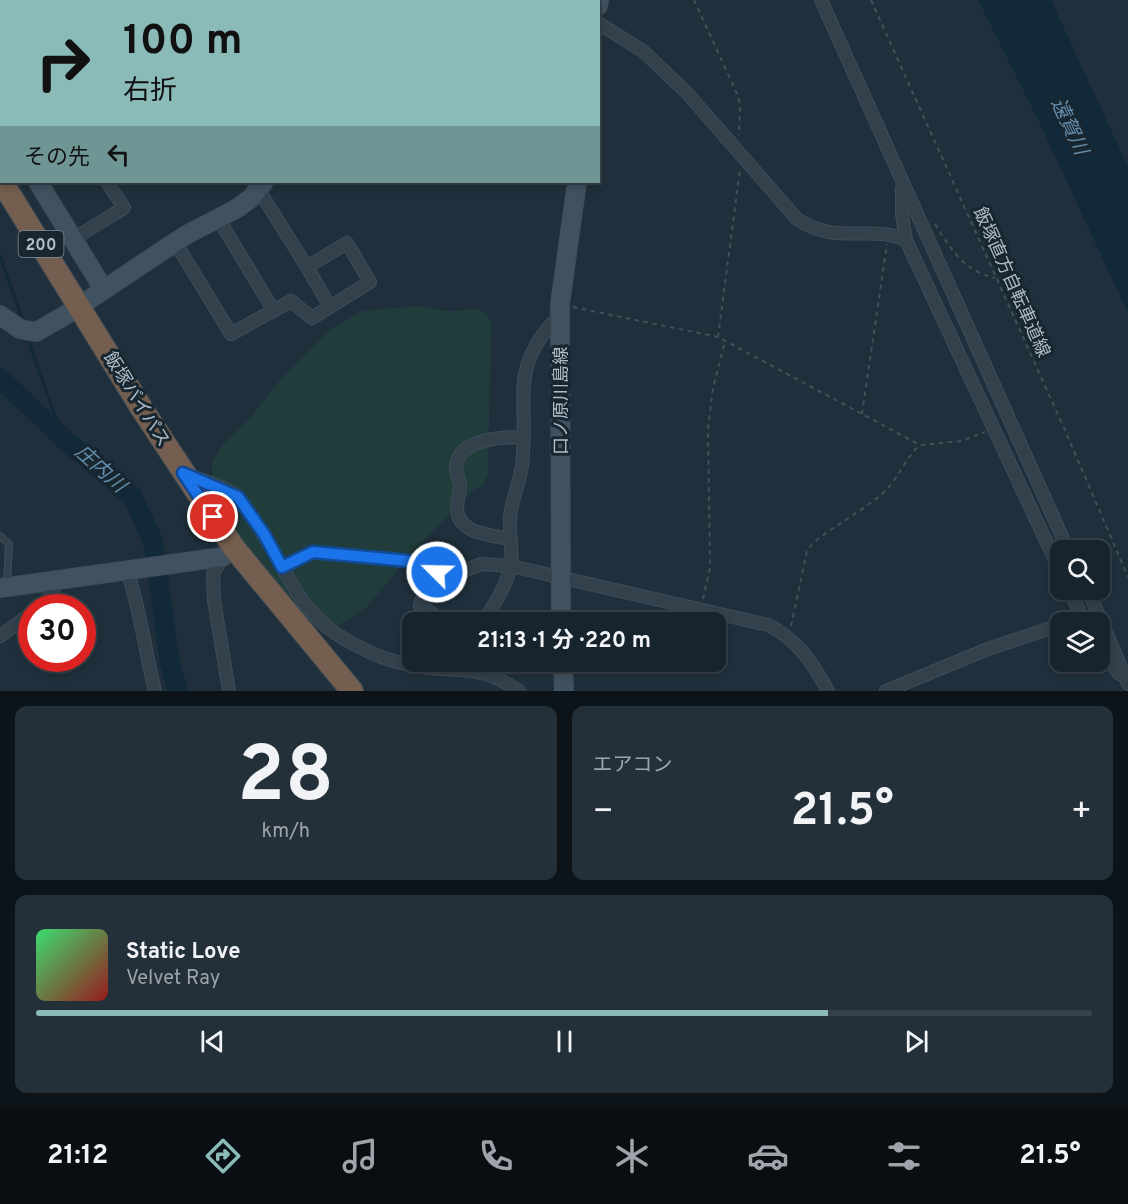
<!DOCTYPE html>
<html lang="ja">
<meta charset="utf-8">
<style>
:root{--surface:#17242d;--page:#243039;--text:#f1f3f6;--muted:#9ea4aa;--line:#364149;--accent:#8bbbb9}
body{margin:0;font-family:Overpass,"Noto Sans JP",sans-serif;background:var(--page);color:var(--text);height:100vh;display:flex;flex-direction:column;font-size:22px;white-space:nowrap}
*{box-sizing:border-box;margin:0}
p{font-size:20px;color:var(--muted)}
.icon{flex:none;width:33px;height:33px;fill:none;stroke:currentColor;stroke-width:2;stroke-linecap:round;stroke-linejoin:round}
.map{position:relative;height:691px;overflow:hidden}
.details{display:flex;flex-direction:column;gap:15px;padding:15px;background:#0d1419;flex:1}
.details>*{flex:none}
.hud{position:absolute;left:0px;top:0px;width:600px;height:183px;box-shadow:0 3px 9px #0003,0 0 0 2px var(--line);background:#8bbbb9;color:#111;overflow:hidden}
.controls{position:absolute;left:1050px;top:540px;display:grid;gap:12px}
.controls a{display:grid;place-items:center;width:60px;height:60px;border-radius:12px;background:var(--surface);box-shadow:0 3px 9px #0003,0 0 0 2px var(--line);font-size:30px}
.speed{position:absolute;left:18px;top:594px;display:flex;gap:12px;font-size:30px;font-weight:700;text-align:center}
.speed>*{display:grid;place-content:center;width:78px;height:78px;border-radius:50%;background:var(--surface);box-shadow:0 3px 9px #0003,0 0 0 2px var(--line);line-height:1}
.speed .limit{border:9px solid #d22;background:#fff;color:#111}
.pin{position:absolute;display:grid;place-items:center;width:51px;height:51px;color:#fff;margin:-26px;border:3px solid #fff;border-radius:50%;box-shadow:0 2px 6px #0007}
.me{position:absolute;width:66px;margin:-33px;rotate:293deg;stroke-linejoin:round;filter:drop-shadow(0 0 4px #0008)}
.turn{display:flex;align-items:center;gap:21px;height:126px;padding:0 24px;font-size:27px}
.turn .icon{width:78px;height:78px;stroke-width:2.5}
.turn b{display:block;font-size:42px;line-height:51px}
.then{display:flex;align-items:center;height:57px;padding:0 24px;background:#0003;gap:12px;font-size:22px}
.big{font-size:45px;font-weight:700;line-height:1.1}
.details .tile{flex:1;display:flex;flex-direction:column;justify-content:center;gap:9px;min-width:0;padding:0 21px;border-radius:12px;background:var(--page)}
.details .dial{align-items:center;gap:0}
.dial b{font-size:78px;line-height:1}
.song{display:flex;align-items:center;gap:18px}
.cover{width:72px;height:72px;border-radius:9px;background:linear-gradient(135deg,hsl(140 70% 55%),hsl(0 70% 35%))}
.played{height:6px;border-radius:3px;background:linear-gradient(90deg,var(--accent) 75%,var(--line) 75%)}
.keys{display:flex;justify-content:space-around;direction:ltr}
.heat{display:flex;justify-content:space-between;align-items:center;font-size:33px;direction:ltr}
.details .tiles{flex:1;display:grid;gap:15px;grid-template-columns:1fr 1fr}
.tile:last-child{grid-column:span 2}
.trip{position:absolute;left:402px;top:612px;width:324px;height:60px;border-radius:12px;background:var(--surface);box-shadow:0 3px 9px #0003,0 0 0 2px var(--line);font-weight:700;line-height:60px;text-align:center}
.menu{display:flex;height:96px;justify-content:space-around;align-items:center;background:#090e12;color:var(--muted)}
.menu .icon{width:42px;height:42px}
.menu .selected{color:var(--accent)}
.menu b{font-size:27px;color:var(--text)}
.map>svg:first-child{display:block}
.green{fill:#213d3b}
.water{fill:#12293a}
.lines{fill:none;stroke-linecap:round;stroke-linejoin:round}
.stream{stroke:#12293a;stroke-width:3}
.river{stroke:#12293a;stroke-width:20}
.lane-casing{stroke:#3f4d58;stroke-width:8}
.street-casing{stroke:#3f4d58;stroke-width:14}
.secondary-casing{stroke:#3f4d58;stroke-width:20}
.highway-casing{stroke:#3d4c56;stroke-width:24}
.path{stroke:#3a5552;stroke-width:2;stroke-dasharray:4.5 4.5;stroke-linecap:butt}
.lane{stroke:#33414c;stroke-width:6}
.street{stroke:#33414c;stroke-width:12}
.secondary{stroke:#40515f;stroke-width:18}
.highway{stroke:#735e4f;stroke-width:22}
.route-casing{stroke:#114b97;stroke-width:15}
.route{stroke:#1a73e8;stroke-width:10}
.labels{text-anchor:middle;stroke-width:6;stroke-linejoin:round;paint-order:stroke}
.shield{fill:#182630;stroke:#808f9a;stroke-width:1.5}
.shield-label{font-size:16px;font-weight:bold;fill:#adbcc8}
.street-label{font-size:18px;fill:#adbcc8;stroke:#182630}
.water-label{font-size:20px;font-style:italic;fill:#628eab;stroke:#182630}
</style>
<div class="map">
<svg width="1128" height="691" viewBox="0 0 1128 691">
<rect width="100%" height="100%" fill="#1f303c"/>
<path class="green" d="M419,306C428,307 439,310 448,311C466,312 484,302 491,323L488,474L484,484L472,491L413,552L366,608L339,625L322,627L307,621L284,603L218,509L212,484V463L223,444L249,419L282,378L329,330L362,311Z"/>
<polygon class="water" points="978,0 1051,0 1128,167 1128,313 1042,128"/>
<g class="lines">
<g class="stream">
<polyline points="0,256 23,321"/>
<polyline points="29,343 63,438"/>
<polyline points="0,388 8,388"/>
</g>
<polyline class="river" points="0,378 63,438 132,496 153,541 170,663 178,691"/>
<defs>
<polyline id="lane" points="0,536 9,544 7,584"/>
<g id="street">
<polyline points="107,0 108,2"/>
<polyline points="177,0 178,2"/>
<polyline points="249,0 250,2"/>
<polyline points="569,0 570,2"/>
<polyline points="821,0 1068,550"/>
<polyline points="0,18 2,17"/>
<path d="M598,23L643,51L687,93L797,219C837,246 871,224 906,240L1060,571"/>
<polyline points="902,188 902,214 906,240"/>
<polyline points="218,218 274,311"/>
<polyline points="73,239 124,208 107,182"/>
<polyline points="175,242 231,334 291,301 312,318 370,282 347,243 307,267 258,189"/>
<polyline points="307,267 330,307"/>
<path d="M188,475C204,481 225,486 238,497C243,502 247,510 251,516C280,555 294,605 335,633C358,648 383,660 410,665C455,675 475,661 519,691"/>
<path d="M510,539C491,535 458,534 457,509C457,501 460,494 460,486C460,480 456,474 456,468C457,438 503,437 523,437"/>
<polyline points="222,557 213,574 214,600 229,691"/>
<path d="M282,567L313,552L409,561L449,577L481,564L511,566L768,625C797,639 813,663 828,691"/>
<path d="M127,570C140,609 145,651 155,691"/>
<polyline points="432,570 420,605 442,620 454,622"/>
<polyline points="1069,590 1084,621 1075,622"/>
<polyline points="1088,590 1128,684"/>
<polyline points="38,608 52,594 56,580"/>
<path d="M483,622C493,606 505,589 510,569C514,554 509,534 510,519C511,499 520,484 522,465C530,399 506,369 560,315"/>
<polyline points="0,636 32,613"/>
<polyline points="1100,645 1119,674"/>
<polyline points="886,691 988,649 1060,625"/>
</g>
<g id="secondary">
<polyline points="36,2 39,0"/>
<polyline points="598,6 599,0"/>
<polyline points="38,182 104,290"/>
<polyline points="0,315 20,329 36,332 69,313 186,235 236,209 251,198 264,182"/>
<polyline points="0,588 222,557 234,548"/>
<polyline points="561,622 560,304 577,182"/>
<polyline points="563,662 564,691"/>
</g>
<polyline id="highway" points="2,182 142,409 234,548 352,691"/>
</defs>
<use href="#lane" class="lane-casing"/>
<use href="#street" class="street-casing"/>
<use href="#secondary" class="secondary-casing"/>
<use href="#highway" class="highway-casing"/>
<g class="path">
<polyline points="694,0 738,96 740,106 739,135"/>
<polyline points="871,0 1064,428 1128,577"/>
<path d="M935,224C952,251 963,270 995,278"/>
<polyline points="573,307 718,337 920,445 962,441 985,432"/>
<polyline points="718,337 740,170"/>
<polyline points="862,414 887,244"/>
<polyline points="703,599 710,568 708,429 713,388 725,341"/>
<path d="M791,626L807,551L812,544C834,525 862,512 884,492C899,478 905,458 920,445"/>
</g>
<use href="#lane" class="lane"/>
<use href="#street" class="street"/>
<use href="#secondary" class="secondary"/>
<use href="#highway" class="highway"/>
</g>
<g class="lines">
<defs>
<polyline id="route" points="213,517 183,473 238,497 264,534 282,567 313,552 409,561 437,572"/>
</defs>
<use href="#route" class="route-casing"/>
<use href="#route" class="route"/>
</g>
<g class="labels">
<rect class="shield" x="18.5" y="231" width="45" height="26" rx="4.5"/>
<g class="shield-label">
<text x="41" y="250">200</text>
</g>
<g class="street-label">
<text transform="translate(1012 282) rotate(66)" y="6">飯塚直方自転車道線</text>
<text transform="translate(137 399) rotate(58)" y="6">飯塚バイパス</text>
<text transform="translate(561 401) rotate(-90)" y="6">口ノ原川島線</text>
</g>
<g class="water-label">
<text transform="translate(1070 126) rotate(65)" y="7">遠賀川</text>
<text transform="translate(101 468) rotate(42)" y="7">庄内川</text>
</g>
</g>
</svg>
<div class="controls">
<a><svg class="icon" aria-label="search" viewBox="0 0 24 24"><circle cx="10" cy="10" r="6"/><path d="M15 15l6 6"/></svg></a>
<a><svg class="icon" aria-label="layers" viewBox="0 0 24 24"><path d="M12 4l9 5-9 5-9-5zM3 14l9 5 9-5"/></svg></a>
</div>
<div class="speed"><div class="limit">30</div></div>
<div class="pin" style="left:213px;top:517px;background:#d93025"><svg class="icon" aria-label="arrive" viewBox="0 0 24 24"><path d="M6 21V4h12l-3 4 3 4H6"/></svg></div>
<svg class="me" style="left:437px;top:572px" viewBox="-20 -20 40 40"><circle r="17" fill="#1a73e8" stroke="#fff" stroke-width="3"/><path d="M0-11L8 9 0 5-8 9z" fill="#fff"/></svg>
<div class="trip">21:13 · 1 分 · 220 m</div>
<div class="hud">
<div class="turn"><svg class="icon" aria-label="right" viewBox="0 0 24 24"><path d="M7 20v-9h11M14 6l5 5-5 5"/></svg><div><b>100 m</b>右折</div></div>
<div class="then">その先<svg class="icon" aria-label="left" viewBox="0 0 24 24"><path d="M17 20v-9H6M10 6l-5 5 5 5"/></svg></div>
</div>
</div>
<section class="details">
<div class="tiles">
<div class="tile dial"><b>28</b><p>km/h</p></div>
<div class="tile"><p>エアコン</p>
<div class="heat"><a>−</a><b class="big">21.5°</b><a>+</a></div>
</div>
<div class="tile">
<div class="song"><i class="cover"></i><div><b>Static Love</b><p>Velvet Ray</p></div></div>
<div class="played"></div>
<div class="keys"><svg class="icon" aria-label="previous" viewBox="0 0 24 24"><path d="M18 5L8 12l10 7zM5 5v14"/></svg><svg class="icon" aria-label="pause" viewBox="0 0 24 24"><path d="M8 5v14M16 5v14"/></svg><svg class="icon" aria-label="next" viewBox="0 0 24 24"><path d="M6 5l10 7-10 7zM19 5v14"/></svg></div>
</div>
</div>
</section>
<nav class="menu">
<b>21:12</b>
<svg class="icon selected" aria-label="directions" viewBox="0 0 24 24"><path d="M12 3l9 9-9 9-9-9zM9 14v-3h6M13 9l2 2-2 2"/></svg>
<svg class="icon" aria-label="music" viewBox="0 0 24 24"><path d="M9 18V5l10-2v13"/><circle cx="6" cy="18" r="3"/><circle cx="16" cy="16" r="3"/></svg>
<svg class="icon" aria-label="phone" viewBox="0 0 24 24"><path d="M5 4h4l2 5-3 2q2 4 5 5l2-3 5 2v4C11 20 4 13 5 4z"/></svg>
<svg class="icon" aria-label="climate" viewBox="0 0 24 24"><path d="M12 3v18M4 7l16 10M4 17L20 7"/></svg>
<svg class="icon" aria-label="car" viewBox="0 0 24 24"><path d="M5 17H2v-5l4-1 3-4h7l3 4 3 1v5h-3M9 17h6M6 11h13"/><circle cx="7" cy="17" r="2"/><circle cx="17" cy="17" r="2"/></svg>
<svg class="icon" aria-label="filters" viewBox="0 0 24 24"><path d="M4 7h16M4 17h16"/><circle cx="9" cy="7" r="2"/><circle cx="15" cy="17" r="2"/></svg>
<b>21.5°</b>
</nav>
